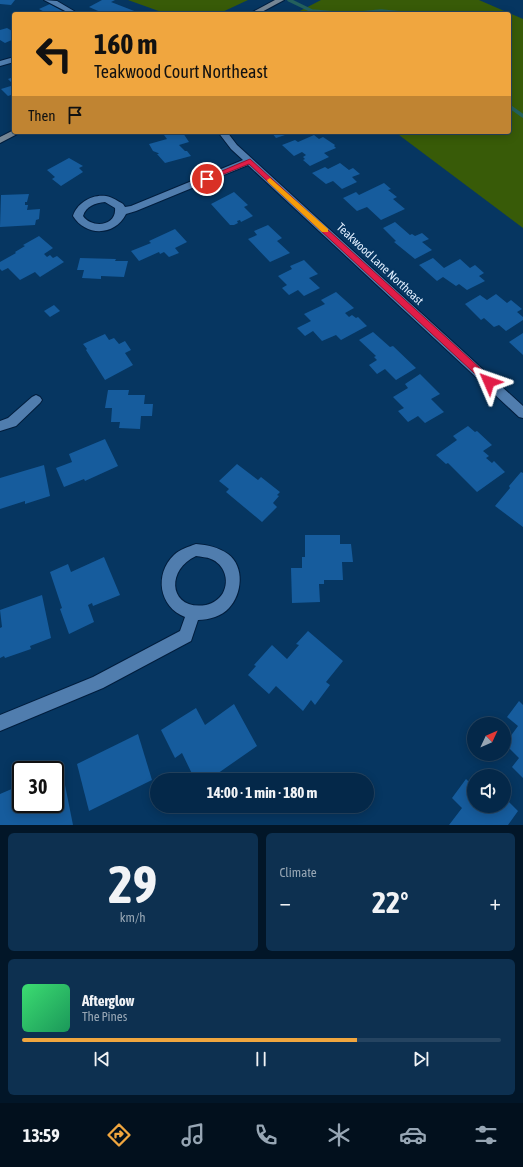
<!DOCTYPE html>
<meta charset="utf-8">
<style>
:root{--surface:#042849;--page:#0d3050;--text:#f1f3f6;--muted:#97a6b4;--line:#254461;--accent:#f0a63f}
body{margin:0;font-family:"Asap Condensed",sans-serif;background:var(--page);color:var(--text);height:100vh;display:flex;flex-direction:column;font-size:15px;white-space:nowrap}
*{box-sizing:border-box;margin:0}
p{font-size:13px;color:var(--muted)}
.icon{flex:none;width:22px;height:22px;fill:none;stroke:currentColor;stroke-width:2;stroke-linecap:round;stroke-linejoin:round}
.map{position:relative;height:825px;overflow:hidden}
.panel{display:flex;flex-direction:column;gap:8px;padding:8px;background:#021628;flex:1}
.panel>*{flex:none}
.guide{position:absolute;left:12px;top:12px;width:499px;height:122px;border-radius:4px;box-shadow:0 2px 10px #0003,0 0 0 1px var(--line);background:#f0a63f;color:#111;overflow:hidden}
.needle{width:26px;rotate:46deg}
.tools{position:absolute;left:467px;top:717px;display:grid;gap:8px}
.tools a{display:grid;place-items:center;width:44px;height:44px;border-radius:50%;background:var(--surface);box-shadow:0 2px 10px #0003,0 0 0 1px var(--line);font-size:20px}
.speed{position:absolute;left:12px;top:761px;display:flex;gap:8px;font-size:20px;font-weight:700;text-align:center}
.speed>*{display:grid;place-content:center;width:52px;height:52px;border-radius:50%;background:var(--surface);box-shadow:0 2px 10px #0003,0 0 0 1px var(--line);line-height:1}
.speed .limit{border:2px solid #111;border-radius:6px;background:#fff;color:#111}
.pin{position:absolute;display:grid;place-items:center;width:34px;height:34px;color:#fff;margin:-17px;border:2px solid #fff;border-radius:50%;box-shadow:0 1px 4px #0007}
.me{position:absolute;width:44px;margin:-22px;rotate:313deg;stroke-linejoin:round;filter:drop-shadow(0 0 3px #0008)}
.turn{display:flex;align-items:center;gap:14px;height:84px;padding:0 16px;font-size:18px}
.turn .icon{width:52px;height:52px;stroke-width:2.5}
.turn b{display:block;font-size:28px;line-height:34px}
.then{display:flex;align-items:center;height:38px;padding:0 16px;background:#0003;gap:8px;font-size:15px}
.big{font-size:30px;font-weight:700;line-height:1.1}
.panel .tile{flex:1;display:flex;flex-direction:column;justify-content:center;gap:6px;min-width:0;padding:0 14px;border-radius:6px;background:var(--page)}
.panel .dial{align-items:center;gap:0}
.dial b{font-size:52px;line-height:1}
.song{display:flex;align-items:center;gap:12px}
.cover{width:48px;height:48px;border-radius:6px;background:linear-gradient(135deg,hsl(140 70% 55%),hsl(150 70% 35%))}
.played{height:4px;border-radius:2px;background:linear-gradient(90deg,var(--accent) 70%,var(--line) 70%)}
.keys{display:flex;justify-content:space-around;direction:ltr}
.heat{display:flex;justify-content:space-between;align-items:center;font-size:22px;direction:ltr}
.panel .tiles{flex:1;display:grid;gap:8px;grid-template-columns:1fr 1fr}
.tile:last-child{grid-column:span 2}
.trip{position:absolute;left:150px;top:773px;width:224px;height:40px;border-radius:20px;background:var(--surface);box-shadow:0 2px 10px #0003,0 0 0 1px var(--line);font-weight:700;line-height:40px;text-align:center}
.dock{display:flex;height:64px;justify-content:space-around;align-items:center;background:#02101d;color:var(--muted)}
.dock .icon{width:28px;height:28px}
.dock .active{color:var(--accent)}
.dock b{font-size:18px;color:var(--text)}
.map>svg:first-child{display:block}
.green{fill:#385b08}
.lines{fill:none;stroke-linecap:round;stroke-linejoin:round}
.stream{stroke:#23605d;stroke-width:3.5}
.building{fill:#165c9d}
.lane-casing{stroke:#001d3d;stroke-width:2}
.street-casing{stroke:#001d3d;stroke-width:2}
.secondary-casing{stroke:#001d3d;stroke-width:2}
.lane{fill:#507dae;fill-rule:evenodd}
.street{fill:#507dae;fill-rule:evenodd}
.secondary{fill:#758695;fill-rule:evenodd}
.route{fill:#e11d48;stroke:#92132f}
.slow{fill:#f59e0b}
.labels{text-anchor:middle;stroke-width:4;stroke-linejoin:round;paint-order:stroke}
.street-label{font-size:12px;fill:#e0eefe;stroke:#063661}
</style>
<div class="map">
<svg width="523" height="825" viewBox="0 0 523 825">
<rect width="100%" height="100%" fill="#063661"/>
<g class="green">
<polygon points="128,0 248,0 218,14 167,14"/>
<polygon points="321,0 479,0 523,19 523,228 395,132 509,132 509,14 294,14"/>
</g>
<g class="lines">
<g class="stream">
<polyline points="289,0 312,11 347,14"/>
<polyline points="350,14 381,11 412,14"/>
<polyline points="509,106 523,116"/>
</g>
</g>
<g class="building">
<polygon points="0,0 15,0 11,5 0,4"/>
<polygon points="102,0 115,0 111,2 142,14 105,14 89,7"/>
<polygon points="50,4 68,14 48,14 39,9"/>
<polygon points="7,28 14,32 14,39 5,43 0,40 0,30"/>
<polygon points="14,77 14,94 8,96 1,89 14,85 8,79"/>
<polygon points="173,132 183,133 189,142 179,145 185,151 187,151 191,156 165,163 157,154 159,154 158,153 153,151 149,144 167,139 164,135"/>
<polygon points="274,132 294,132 276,138 272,133"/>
<polygon points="314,135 319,139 323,137 335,145 334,146 336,148 324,153 329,157 310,166 303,160 305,159 303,157 306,155 302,152 294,156 282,145 295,140 298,142"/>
<polygon points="69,158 83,166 79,168 83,172 61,186 52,179 55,177 47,170"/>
<polygon points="340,163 349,170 353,168 360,174 352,177 357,182 342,189 333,181 326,184 312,173 325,167 328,169"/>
<polygon points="384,183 391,189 388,190 397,197 393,199 405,209 381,220 367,207 357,211 343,198 356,192 359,195"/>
<polygon points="234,192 248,205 244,207 253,216 241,222 240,220 237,221 238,223 234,225 230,225 211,204"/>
<polygon points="29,194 27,202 25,202 25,205 28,205 27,210 40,209 39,219 36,220 35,225 0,227 1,195"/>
<polygon points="395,222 410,235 412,234 415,236 422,233 429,239 422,242 432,250 415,259 394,242 396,241 383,228"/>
<polygon points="268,225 282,238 277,241 290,253 270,262 248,239 257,235 254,231"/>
<polygon points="175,229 187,242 175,248 179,253 169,257 164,252 160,254 159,252 139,261 131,251 151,243 149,241"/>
<polygon points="39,236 53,248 44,254 47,257 50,255 53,258 57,256 64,262 40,277 35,272 20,280 8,268 2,271 0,269 0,262 16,253 15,252 25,246 23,245"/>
<polygon points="80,258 116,259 115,261 128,261 124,277 101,276 101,279 82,278 84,270 77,270"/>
<polygon points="433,258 444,268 460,259 470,268 475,265 484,273 479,276 485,281 467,290 459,284 456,286 443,277 437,281 419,265"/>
<polygon points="304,260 318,274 309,278 320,288 304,296 298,290 289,295 282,288 287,285 278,276 292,269 290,266"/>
<polygon points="336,292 354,308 345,313 349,317 352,315 356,318 358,317 367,326 341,340 336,335 322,341 313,331 305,336 297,328 311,321 304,314 325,304 321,300"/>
<polygon points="496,294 507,303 511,300 522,309 517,312 523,317 523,320 506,331 499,325 494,327 484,318 481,320 465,304 480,295 487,300"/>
<polygon points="54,305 60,311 50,317 44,311"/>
<polygon points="373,332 390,347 393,346 416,368 396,380 385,369 377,374 369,365 377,360 374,357 376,356 359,340"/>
<polygon points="523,333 523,355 509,342"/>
<polygon points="105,334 109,340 114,338 119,344 125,341 131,350 125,353 133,365 105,380 86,350 87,349 83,344"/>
<polygon points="420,374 440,394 431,399 444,412 425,423 418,416 408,422 398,411 404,408 393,397 408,388 405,384"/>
<polygon points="108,390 129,390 128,395 145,395 144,404 153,404 152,416 141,416 140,429 119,428 120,422 111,422 112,408 105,408"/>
<polygon points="468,426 475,432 477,431 492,445 483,451 489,456 486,458 492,463 494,461 505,472 477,492 448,463 446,464 436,455 457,440 453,436"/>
<polygon points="105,439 118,466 85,481 84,479 64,487 56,468 72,462 69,454"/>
<polygon points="237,464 258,480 261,477 280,492 277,495 279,496 273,503 277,507 262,522 226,492 229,489 219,481"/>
<polygon points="44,465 50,496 25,504 25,501 0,509 0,478"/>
<polygon points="521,472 523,473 523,527 495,506 510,488 509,486"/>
<polygon points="305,535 340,535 340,544 351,544 353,562 342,562 343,580 324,580 324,584 319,584 320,602 292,603 291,568 302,568 302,557 305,557"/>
<polygon points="104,557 120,595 93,606 92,603 88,605 94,622 69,634 60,609 62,608 50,572 68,564 71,572"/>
<polygon points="42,595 51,638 30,646 31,649 5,658 4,656 0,658 0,628 2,627 0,610"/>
<polygon points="308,631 343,661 326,682 330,685 315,705 311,700 303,711 276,686 269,694 248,675 256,666 254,665 272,645 287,659 299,645 296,644"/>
<polygon points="519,701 523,705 523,778 512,767 519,758 505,744 518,726 507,717"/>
<polygon points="234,704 257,746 214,776 216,780 195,780 182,753 175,758 161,730 196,708 205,725"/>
<polygon points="138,734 152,780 89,811 77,764"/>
<polygon points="466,779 474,787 474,806 504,806 504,797 518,811 508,825 449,825 462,808 452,798"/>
<polygon points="21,785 21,804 55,804 55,789 65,785 73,825 0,825 0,794"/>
</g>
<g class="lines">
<defs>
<polygon id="lane" points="44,0 57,1 79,14 71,14"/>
<g id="street">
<polygon points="14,57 14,62 0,66 0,61"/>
<path d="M218,132H227L237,145L523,406V418L519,417L248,165L136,211L126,214C115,236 86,237 73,216C77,203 92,194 106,196C112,197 118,201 123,204L125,207L131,206L243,160L231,149ZM105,202L115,208C117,226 92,229 83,216C86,206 95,203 105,202Z"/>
<polygon points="36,395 40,397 42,400 40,403 16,426 0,431 0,421 8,418 32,397"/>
<path d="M196,544C208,545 218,547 228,554C245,567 242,594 229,608C222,616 209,620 198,620L191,641L103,688L0,731V715L93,677L180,631L185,617C159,607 154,574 174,555C180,549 188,547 196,544ZM196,556C201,557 207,557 211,559C224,564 230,580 223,593C219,599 214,603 206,605C169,611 165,570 196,556Z"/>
</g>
<g id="secondary">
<polygon points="275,0 284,0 258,14 249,14"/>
<polygon points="14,130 14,132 21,132 0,143 0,137"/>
</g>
</defs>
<use href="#lane" class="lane-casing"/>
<use href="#street" class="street-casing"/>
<use href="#secondary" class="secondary-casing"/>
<use href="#lane" class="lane"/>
<use href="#street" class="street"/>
<use href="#secondary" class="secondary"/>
</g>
<polygon class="route" points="250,159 492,379 493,382 492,384 486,384 249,164 209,180 204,180 203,179"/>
<polygon class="slow" points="270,178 328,229 328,232 322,232 268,182 267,180"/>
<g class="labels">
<g class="street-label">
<text transform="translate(380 264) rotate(43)" y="4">Teakwood Lane Northeast</text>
</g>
</g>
</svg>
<div class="tools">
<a><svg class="needle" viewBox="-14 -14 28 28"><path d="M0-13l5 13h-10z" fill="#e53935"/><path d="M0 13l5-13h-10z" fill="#97a6b4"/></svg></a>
<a><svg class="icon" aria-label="sound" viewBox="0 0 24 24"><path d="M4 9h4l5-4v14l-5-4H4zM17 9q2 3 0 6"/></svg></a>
</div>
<div class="speed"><div class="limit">30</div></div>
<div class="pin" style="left:207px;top:179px;background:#d93025"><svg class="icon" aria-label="arrive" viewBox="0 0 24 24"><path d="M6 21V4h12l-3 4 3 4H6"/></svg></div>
<svg class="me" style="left:489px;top:382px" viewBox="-20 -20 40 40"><path d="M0-17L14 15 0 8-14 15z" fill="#e11d48" stroke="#fff" stroke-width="4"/></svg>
<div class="trip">14:00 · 1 min · 180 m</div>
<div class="guide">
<div class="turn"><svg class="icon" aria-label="left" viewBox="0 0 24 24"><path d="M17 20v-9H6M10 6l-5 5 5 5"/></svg><div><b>160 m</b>Teakwood Court Northeast</div></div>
<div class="then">Then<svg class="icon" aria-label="arrive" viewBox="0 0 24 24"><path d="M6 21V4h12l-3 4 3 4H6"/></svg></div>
</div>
</div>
<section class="panel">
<div class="tiles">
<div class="tile dial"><b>29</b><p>km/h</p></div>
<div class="tile"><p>Climate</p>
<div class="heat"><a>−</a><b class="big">22°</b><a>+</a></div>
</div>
<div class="tile">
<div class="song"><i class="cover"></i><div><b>Afterglow</b><p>The Pines</p></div></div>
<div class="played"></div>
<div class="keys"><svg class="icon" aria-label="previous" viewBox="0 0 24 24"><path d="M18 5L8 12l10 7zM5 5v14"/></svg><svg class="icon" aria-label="pause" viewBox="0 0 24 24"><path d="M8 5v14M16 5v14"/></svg><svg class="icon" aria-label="next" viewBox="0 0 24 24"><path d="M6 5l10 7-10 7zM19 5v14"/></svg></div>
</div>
</div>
</section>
<nav class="dock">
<b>13:59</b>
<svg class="icon active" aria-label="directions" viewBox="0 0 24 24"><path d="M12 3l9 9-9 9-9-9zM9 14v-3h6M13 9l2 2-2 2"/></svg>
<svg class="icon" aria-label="music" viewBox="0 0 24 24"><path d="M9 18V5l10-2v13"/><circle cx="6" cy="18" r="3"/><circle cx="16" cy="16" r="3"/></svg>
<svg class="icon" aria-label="phone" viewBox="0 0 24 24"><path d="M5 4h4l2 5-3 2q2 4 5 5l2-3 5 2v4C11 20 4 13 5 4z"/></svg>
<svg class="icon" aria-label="climate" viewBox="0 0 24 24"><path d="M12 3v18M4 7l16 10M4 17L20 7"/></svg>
<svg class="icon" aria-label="car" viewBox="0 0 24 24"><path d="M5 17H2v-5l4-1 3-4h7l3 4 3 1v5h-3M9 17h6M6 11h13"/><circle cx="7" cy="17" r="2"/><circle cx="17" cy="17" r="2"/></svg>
<svg class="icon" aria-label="filters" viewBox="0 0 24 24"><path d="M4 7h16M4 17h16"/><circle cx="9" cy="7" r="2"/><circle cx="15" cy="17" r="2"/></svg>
</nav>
